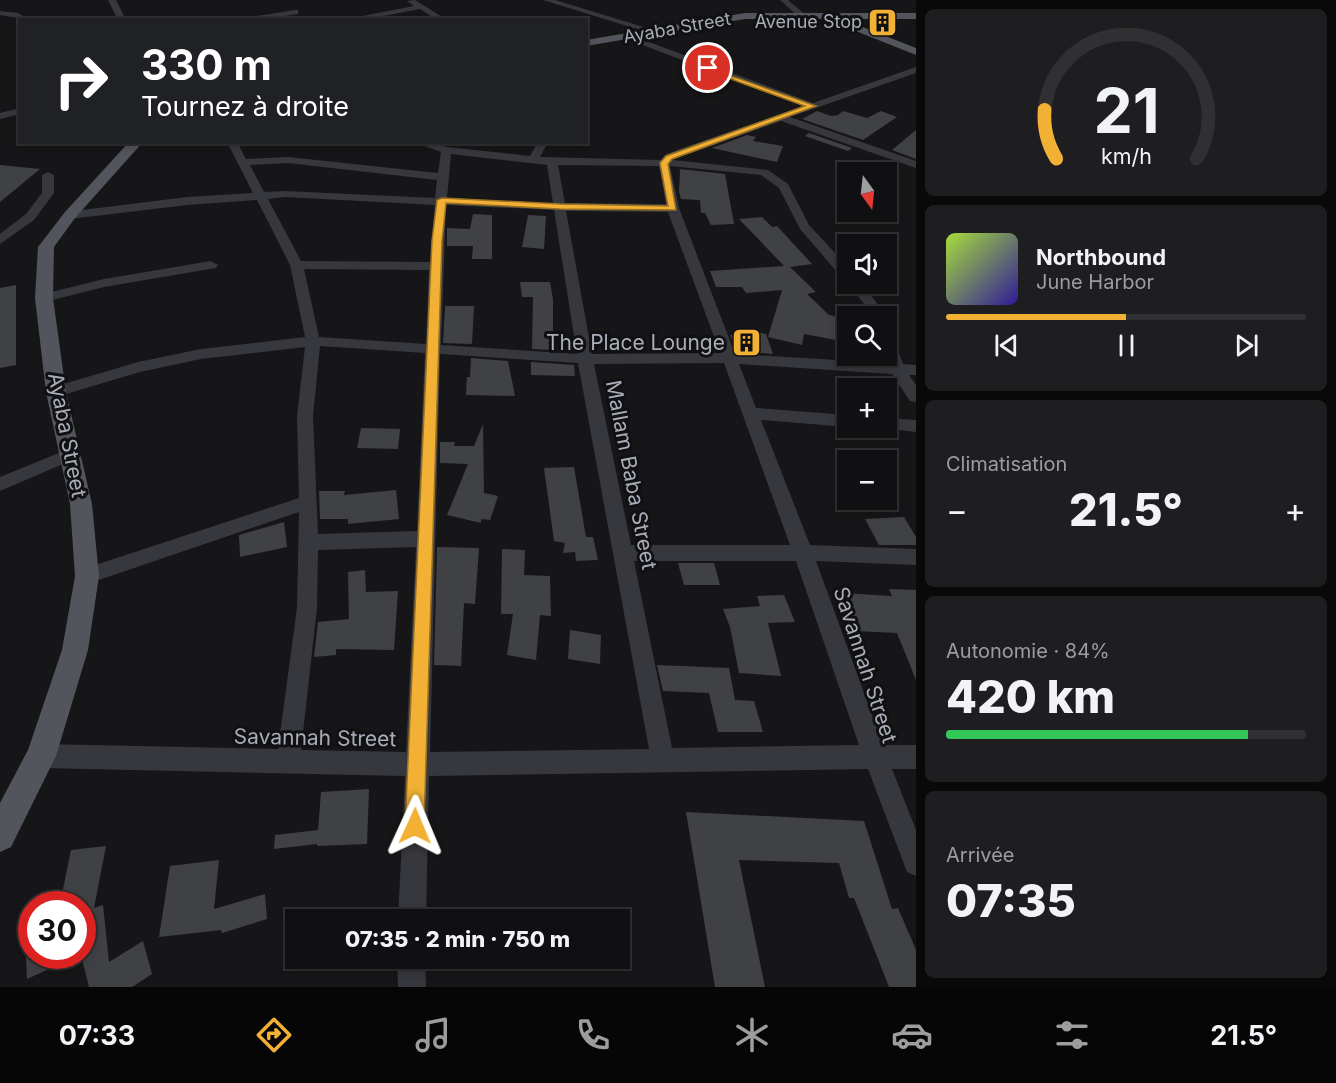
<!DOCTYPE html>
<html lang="fr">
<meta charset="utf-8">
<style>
:root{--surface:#101012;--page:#1e1e20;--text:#f1f3f6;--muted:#9c9d9f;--line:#303032;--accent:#f2b134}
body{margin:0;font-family:Inter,sans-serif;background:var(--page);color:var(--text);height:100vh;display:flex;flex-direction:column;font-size:22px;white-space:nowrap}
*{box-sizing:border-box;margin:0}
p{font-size:20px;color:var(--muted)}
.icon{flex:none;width:33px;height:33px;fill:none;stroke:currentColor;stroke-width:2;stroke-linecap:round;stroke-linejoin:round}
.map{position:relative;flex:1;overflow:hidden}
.drawer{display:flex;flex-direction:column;gap:9px;padding:9px;background:#09090a;width:420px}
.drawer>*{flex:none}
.hud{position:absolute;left:18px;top:18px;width:570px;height:126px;border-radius:0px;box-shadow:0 3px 9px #0003,0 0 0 2px var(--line);background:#202124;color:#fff;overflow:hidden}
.needle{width:39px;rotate:165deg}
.tools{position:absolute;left:837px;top:162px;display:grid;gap:12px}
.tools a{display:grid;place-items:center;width:60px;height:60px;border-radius:0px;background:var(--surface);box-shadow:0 3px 9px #0003,0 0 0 2px var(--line);font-size:30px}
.speed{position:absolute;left:18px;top:891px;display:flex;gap:12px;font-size:30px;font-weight:700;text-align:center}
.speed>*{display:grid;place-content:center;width:78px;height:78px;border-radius:50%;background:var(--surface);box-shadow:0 3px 9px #0003,0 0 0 2px var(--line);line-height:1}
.speed .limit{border:9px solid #d22;background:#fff;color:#111}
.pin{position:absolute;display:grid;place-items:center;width:51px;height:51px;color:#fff;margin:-26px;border:3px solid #fff;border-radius:50%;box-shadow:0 2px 6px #0007}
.me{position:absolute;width:66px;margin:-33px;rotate:1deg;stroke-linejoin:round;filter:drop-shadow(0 0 4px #0008)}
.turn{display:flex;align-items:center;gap:21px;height:126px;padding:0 24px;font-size:27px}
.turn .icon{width:78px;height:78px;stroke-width:2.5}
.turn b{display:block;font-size:42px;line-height:51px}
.big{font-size:45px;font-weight:800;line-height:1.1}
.drawer .tile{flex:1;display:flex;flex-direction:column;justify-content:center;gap:9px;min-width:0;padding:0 21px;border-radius:9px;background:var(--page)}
.drawer .dial{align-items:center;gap:0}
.dial svg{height:156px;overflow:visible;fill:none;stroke:var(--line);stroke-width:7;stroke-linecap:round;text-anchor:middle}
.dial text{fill:var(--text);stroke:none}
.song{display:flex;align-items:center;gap:18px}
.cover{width:72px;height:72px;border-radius:9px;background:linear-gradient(135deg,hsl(80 70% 55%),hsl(250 70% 35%))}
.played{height:6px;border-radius:3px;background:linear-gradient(90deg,var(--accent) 50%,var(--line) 50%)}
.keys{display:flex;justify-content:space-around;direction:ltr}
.heat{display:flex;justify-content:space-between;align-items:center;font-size:33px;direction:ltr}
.charge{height:9px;border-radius:4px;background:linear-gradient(90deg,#34c759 84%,var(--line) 0)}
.trip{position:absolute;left:285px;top:909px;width:345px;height:60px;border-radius:0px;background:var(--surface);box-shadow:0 3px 9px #0003,0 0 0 2px var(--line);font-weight:800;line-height:60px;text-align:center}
.tab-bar{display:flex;height:96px;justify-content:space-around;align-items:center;background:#060607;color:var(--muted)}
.tab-bar .icon{width:42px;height:42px}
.tab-bar .on{color:var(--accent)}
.tab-bar b{font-size:27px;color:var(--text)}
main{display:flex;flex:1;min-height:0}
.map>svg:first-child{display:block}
.building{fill:#404145}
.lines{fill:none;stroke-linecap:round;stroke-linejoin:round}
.minor{fill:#37383d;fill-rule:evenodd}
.major{fill:#53555c;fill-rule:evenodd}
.route{fill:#f2b134;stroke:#9d7322;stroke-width:1.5}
.labels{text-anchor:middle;stroke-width:6;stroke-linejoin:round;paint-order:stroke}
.far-poi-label{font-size:18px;fill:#a8adb8;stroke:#111113;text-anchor:end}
.far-street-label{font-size:18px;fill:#a8adb8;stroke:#111113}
.poi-label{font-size:21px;fill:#a8adb8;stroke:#111113;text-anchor:end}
.street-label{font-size:21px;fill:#a8adb8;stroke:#111113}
</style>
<main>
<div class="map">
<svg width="916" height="987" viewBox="0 0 916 987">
<rect width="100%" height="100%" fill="#161618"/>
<g class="building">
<polygon points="817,111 831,116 838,115 843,111 867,118 881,111 897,117 863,140 802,119"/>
<polygon points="916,130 916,159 892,150"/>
<polygon points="809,133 852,148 848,151 805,136"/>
<polygon points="747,135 756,137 753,141 783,146 777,162 712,148"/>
<polygon points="0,165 40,169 0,202"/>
<polygon points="680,169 725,174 734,224 711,225 705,213 701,213 700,200 681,199 679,192"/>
<polygon points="473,214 492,215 492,259 472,259 473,246 447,246 447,228 470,229"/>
<polygon points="528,215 546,216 544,249 522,247"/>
<polygon points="762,217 772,227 777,226 812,264 790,267 816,292 807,294 829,315 845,318 846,342 804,334 802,345 768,337 782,290 746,293 742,287 716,287 710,271 784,266 739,219"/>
<polygon points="520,282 550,282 553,299 553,350 532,349 533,297 522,297"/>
<polygon points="16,285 16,365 0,368 0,288"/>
<polygon points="445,306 474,306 472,344 443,343"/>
<polygon points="741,329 766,334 773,354 736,351 730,335 742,336"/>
<polygon points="471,358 508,361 515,396 466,395 467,377 470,377"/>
<polygon points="531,362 574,365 575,376 531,375"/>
<polygon points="483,424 484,493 498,496 490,520 481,519 481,523 447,515 468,464 440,463 440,442 455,442 454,446 474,446"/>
<polygon points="361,428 400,429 398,449 357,448"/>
<polygon points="574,467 586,537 593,537 598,560 576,561 575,552 563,553 565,543 554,541 544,468"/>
<polygon points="396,490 399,519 348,524 348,519 320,519 319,491 345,491 344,495"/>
<polygon points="904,517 916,537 916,545 879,545 865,519"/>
<polygon points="284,522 287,547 240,557 239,535"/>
<polygon points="437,547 479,548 475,604 464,603 461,666 434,665"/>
<polygon points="502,549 525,550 524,575 550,576 551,616 540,615 536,660 507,655 513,614 501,614"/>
<polygon points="678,563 714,563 720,585 684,585"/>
<polygon points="365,570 366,592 398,591 394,650 336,649 336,655 314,657 318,622 349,619 348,572"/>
<polygon points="889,589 916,590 916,680 897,633 855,631 842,593 892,596"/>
<polygon points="784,595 795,622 768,623 781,676 739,673 730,627 723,609 760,606 757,596"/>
<polygon points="570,630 601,635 600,664 568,659"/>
<polygon points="657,665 729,668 735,700 754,701 763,732 718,732 709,693 663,691"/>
<polygon points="369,789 367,844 317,846 317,844 274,849 275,835 318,830 321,792"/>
<polygon points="686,812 864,821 892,909 898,908 916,950 916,987 889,987 854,898 849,898 839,863 739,860 765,987 715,987"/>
<polygon points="106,846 94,908 103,905 109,962 143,941 152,974 132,987 89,987 82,959 82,902 60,904 71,850"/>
<polygon points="219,860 214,909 265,894 267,919 222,933 221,930 159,937 170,866"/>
<polygon points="26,956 78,956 27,979"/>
</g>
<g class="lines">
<g class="minor">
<polygon points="108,0 116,0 126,20 118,20"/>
<polygon points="415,0 447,20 437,20 420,9 362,20 342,20 414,6 407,1"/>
<polygon points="543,0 555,0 660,32 653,34"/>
<polygon points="780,0 788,0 807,16 800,18"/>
<polygon points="295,10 298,10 298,14 257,20 232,20"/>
<polygon points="0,11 18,13 31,20 0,15"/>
<path d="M630,35L813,103L916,67V73L790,117L916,161V168L781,121L672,160L768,170L788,184L809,225L848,267V280L843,279L800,229L779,188L761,175L670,166L679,208L735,354L888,363L885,356L886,331L893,335L903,364L916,365V375H909L916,385V402L910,401L892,374L739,364L756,408L848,415V427L761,420L810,545L916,549V565L816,561L883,745H916V769H892L916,830V876L907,872L868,769L429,776L426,920H398L405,776L41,768L33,764L29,756L33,748L41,744L278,749L297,608L299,512L87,584L80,582L77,576L80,570L299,498L297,416L305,347L201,359L140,372L56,397L50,396L48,392L50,388L138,362L201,349L305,337L290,265L257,200L187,205L70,219L66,218V212L187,197L253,193L227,142H237L246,159L288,157L438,173L441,152L413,142H431L447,147L530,156L538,142H548L540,157L661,160L665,155L680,149L803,106L627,39L626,37ZM451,154L547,165L553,203L447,198ZM288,163L437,180L435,198L285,191L264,192L250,165ZM558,165L659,166L666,204L565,203ZM285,197L435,205L430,262L301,261L268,199ZM446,205L554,210L577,354L441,345ZM566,211L668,212L720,353L592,354ZM304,269L429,270L426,344L319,337ZM320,346L425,353L417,531L318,534L313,416ZM440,354L578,363L649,749L430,752ZM724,363L790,545H631L594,364ZM416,547L406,752L301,750L317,608L318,550ZM634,561H796L859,745L672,748Z"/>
<polygon points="20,108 20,114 0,119 0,113"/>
<polygon points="48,172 54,175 54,193 34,220 0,244 0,234 26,214 42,193 42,175"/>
<polygon points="211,261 218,265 216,268 104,287 44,302 37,298 39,295 104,279"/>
<polygon points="849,284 862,284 887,316 886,317 873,316"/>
<polygon points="886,418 916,420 916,432 880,428 886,428"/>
<polygon points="71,448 77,450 80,454 77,458 0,491 0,477"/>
<polygon points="397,958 425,958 426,987 398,987"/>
</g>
<g class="major">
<polygon points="745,13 916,13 916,19 842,19 916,48 916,55 833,22 832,19 745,19 586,46 586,40"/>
<polygon points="129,142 143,142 75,218 54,247 53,298 66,392 92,504 99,576 88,650 56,756 11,847 0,852 0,803 28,750 62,650 75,576 70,504 46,392 35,298 38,247 65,212"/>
</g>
</g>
<polygon class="route" points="706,67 816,106 672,159 668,164 676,210 560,209 446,203 442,241 424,826 421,832 415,835 408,832 405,826 432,241 437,200 442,198 560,204 668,206 660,163 666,156 805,106 706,70"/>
<defs>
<symbol id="building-square" viewBox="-11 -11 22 22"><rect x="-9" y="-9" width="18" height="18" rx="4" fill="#f2b134" stroke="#111113"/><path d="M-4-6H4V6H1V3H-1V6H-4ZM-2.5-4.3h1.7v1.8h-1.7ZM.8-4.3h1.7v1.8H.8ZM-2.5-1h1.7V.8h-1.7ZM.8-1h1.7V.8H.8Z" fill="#111"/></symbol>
</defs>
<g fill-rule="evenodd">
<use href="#building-square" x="866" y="6" width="33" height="33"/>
<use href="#building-square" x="730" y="326" width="33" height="33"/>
</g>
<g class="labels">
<g class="far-poi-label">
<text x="862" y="28">Avenue Stop</text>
</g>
<g class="far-street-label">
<text transform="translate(677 28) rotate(-10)" y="6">Ayaba Street</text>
</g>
<g class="poi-label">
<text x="725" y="350">The Place Lounge</text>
</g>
<g class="street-label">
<text transform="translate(67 435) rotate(79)" y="7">Ayaba Street</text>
<text transform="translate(631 475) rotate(79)" y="7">Mallam Baba Street</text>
<text transform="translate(865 665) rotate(72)" y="7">Savannah Street</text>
<text transform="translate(315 738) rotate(1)" y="7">Savannah Street</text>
</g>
</g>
</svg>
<div class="tools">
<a><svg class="needle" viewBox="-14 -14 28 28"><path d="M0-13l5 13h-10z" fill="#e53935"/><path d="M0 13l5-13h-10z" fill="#9c9d9f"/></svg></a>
<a><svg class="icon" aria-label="sound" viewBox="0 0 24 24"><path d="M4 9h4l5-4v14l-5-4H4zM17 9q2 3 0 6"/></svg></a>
<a><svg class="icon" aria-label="search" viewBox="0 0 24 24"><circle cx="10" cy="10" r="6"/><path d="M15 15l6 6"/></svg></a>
<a>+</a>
<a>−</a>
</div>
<div class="speed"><div class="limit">30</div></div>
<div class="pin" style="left:708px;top:68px;background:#d93025"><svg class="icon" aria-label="arrive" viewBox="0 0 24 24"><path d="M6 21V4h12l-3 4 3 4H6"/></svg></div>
<svg class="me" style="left:415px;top:826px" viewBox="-20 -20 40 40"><path d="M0-17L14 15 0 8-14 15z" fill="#f2b134" stroke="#fff" stroke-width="4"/></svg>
<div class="trip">07:35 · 2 min · 750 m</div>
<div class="hud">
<div class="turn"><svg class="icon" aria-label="right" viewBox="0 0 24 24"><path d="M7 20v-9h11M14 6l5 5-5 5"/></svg><div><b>330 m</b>Tournez à droite</div></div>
</div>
</div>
<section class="drawer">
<div class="tile dial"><svg viewBox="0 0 100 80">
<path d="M14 69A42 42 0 1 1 86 69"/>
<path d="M14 69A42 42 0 0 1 8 44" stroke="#f2b134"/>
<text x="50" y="56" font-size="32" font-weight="700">21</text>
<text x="50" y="72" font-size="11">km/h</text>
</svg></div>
<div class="tile">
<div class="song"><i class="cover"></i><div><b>Northbound</b><p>June Harbor</p></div></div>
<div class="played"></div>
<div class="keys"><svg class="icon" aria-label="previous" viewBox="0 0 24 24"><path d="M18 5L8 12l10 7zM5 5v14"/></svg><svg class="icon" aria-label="pause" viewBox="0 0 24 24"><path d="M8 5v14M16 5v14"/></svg><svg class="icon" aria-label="next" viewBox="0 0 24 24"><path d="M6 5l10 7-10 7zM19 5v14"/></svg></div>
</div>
<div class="tile"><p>Climatisation</p>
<div class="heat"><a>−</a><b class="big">21.5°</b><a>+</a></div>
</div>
<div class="tile"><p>Autonomie · 84%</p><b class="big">420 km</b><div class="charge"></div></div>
<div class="tile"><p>Arrivée</p><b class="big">07:35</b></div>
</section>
</main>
<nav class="tab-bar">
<b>07:33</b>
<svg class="icon on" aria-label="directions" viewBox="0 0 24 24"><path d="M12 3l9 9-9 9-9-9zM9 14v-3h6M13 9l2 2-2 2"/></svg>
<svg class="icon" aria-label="music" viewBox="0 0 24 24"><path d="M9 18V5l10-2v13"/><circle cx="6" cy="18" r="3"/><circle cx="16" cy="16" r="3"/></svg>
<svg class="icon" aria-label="phone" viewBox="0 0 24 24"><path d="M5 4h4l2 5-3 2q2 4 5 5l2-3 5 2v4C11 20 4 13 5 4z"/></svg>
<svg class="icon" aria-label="climate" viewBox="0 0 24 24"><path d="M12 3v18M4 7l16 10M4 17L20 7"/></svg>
<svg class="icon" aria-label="car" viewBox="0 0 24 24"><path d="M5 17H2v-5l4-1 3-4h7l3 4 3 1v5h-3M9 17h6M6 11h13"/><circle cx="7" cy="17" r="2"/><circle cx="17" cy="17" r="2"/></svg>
<svg class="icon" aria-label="filters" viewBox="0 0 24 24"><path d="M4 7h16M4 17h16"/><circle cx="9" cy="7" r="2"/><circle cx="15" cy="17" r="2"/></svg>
<b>21.5°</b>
</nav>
